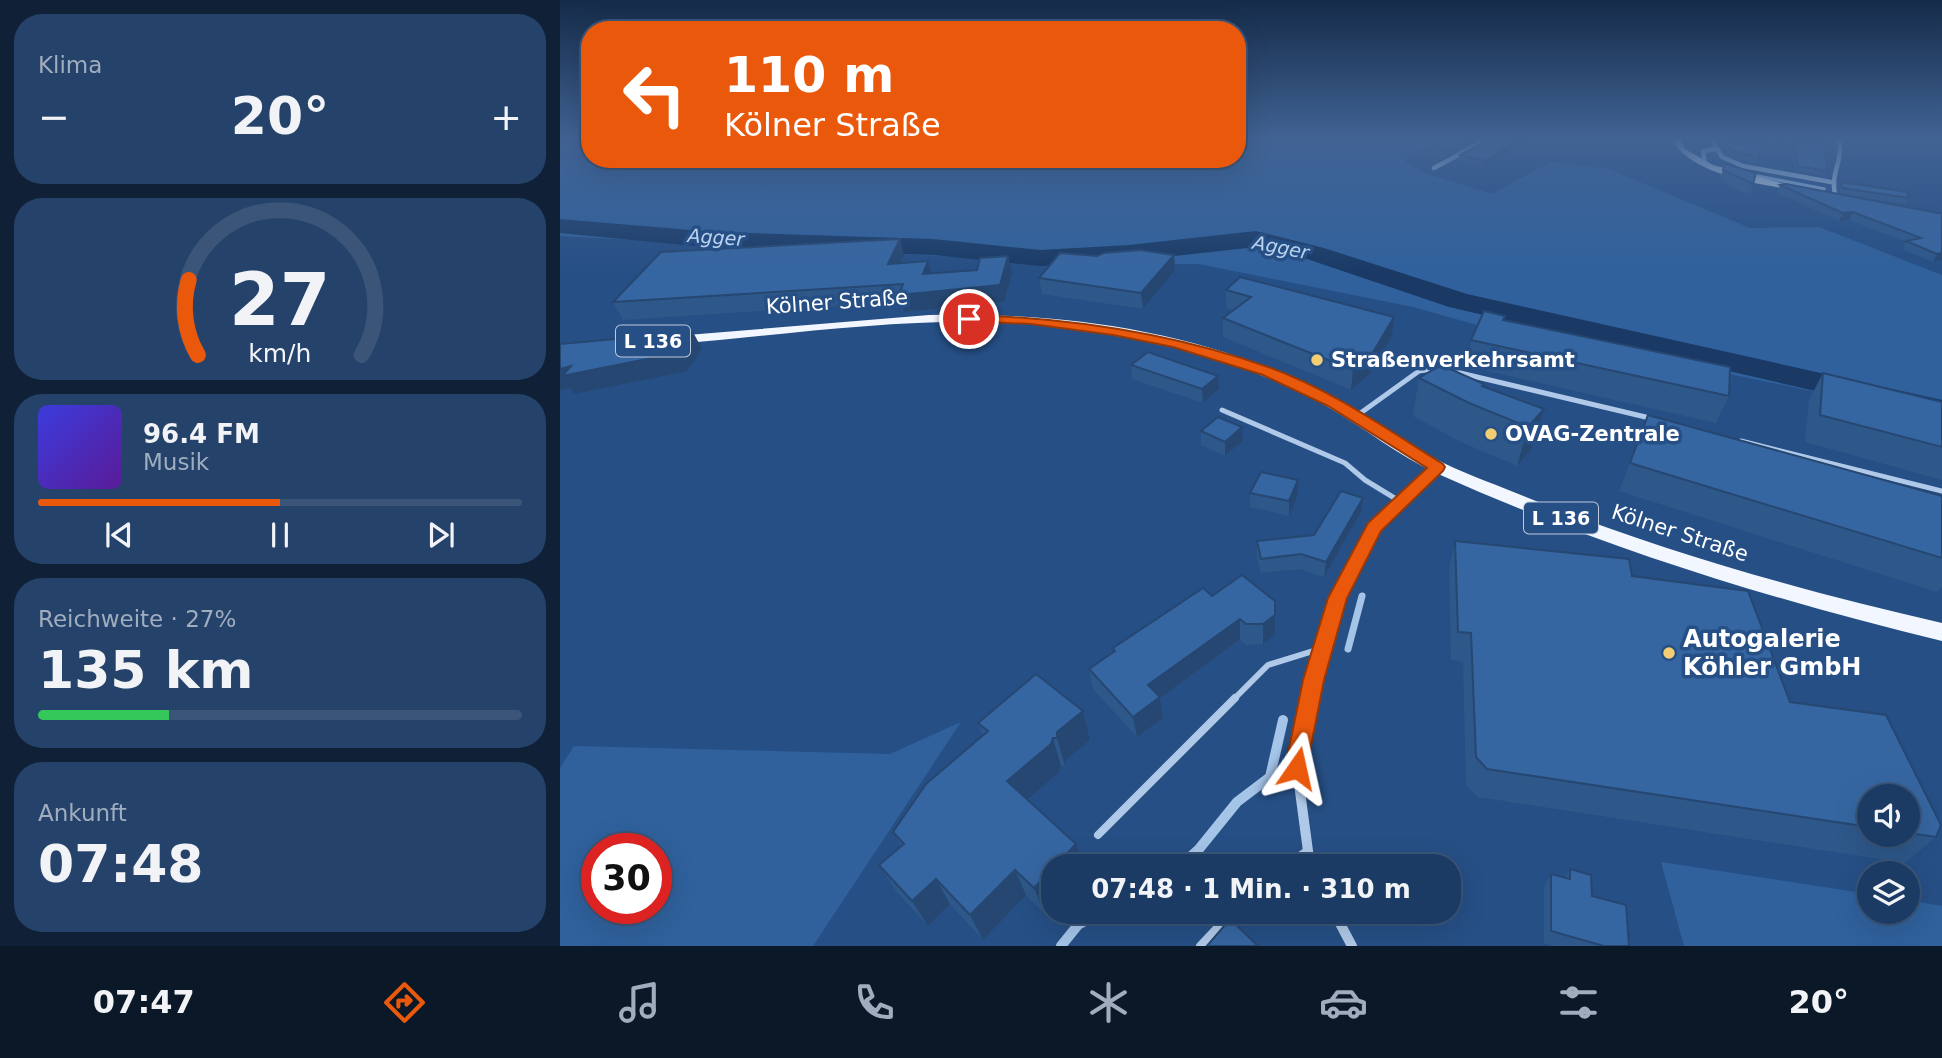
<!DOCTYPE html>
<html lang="de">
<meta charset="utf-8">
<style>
:root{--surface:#1c3b64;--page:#25426a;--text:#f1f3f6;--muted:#a0adbf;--line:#3a5578;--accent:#ea580c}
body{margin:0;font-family:"DejaVu Sans",sans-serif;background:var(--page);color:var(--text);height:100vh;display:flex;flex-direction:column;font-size:26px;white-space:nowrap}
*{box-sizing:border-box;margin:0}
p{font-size:23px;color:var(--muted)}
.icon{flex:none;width:38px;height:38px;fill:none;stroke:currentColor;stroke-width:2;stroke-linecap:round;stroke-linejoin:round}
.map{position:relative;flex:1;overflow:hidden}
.drawer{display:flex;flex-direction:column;gap:14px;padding:14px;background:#0f2037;width:560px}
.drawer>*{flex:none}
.guide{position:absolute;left:21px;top:21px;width:665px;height:147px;border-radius:28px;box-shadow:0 7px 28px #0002,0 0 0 2px var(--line);background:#ea580c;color:#fff;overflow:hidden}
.tools{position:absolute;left:1297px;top:784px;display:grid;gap:14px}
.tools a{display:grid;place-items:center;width:63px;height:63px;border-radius:50%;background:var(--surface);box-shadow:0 7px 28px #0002,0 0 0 2px var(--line);font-size:35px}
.speed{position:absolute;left:21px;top:833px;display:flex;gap:14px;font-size:35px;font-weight:700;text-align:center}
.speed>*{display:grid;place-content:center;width:91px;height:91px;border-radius:50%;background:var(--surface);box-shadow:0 7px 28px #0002,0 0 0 2px var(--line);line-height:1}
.speed .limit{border:10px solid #d22;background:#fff;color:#111}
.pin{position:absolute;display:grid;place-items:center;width:60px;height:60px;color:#fff;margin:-30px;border:4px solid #fff;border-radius:50%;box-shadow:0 2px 7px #0007}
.me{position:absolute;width:77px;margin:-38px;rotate:11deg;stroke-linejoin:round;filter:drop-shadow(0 0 5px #0008)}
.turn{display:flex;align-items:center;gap:24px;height:147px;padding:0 28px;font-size:32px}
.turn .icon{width:91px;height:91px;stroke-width:2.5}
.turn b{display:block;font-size:49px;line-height:60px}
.big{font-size:52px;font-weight:700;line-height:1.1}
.drawer .widget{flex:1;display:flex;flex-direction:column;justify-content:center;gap:10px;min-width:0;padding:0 24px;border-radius:28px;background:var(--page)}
.drawer .dial{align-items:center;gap:0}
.dial svg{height:182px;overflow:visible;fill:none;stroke:var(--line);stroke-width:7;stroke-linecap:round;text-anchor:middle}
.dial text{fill:var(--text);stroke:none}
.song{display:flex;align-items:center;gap:21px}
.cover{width:84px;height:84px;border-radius:10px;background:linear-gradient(135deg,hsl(240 70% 55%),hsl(270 70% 35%))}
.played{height:7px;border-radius:4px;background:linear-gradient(90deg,var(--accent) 50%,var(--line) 50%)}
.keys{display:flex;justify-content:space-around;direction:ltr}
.heat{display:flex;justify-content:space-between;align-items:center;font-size:38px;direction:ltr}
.charge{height:10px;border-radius:5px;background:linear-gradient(90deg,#34c759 27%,var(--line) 0)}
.trip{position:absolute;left:481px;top:854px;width:420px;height:70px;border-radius:28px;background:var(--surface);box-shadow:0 7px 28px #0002,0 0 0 2px var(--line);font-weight:700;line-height:70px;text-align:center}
.dock{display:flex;height:112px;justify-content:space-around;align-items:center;background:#0b1828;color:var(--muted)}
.dock .icon{width:49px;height:49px}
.dock .active{color:var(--accent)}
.dock b{font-size:32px;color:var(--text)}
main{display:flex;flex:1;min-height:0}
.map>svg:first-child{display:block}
.green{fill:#30619c;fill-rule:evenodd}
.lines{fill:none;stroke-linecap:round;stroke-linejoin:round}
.stream-far3{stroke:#a4c4e8;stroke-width:3.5}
.stream-far2{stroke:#a4c4e8;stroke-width:4.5}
.stream-far1{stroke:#a4c4e8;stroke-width:7}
.stream{stroke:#a4c4e8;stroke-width:10}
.river{fill:#1a3a65;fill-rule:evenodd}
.service-far2{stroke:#b0c9e8;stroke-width:5}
.service-far1{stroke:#b0c9e8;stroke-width:6}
.service{stroke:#b0c9e8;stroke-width:8}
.minor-far3{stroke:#b0c9e8;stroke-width:4.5}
.minor-far2{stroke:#b0c9e8;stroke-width:6}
.minor-far1{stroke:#b0c9e8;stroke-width:8}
.minor{stroke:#b0c9e8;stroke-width:10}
.secondary{fill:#dae6f7;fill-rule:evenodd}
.primary{fill:#f2f6fe;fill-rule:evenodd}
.wall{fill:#2e588a;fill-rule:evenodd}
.shaded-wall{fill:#264771}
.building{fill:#3666a1;stroke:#264771;stroke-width:2}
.route{fill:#ea580c;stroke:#983908;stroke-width:2}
.poi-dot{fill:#f1ce74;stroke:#264f85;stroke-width:2.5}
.labels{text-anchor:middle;stroke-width:7;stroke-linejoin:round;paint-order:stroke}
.far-water-label{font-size:19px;font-style:italic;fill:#bbd3ef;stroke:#264f85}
.shield{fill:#264f85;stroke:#becada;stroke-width:2}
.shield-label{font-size:19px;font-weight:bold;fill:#fff}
.street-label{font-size:21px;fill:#fff;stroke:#264f85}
.poi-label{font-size:21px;font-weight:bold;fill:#fff;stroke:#264f85;text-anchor:start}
.near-poi-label{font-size:24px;font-weight:bold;fill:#fff;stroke:#264f85;text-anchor:start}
</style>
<main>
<section class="drawer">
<div class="widget"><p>Klima</p>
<div class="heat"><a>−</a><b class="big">20°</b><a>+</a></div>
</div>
<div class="widget dial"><svg viewBox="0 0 100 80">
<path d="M14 69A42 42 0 1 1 86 69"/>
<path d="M14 69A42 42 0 0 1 10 36" stroke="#ea580c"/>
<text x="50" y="56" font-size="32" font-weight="700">27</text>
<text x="50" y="72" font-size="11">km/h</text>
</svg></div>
<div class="widget">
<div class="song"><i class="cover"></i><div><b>96.4 FM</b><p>Musik</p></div></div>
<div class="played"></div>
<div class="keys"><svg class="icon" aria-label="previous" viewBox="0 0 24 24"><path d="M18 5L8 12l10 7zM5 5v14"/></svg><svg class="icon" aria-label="pause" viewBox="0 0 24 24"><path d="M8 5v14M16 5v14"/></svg><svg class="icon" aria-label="next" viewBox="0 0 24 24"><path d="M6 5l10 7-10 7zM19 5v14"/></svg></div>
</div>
<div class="widget"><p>Reichweite · 27%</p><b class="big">135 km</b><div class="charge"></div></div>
<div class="widget"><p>Ankunft</p><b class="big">07:48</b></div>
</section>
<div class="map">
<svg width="1382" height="946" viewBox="0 0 1382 946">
<rect width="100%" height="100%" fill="#264f85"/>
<g class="green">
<polygon points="0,140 30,140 30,159 677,159 677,140 880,140 843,160 864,173 932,194 991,162 1049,169 1190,228 1259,227 1382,275 1382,418 1160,372 969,325 943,329 917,325 853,307 639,264 528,264 0,236"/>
<path d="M401,722L253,946H0V768L14,746L330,754ZM37,849H96V908H37Z"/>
<polygon points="1101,862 1309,894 1309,912 1348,912 1348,900 1382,906 1382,946 1124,946"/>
</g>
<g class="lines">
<polyline class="stream-far3" points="1187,174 1264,189"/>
<polyline class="stream-far2" points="958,329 964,316"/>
<polyline class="stream-far1" points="788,649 802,596"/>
<g class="stream">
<polyline points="620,866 639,849 677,802 710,777 723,720"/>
<polyline points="501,946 518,925 541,912"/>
</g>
<polygon class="river" points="0,219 154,232 373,239 480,250 569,245 696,231 764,248 907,294 1382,400 1382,420 889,307 747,259 696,247 569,261 480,266 373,255 154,248 0,233"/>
<g class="service-far2">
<polyline points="662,410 785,463 805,480 841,502"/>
<polyline points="795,417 859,371 879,368 1094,419"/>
<polyline points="1181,441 1382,491"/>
</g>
<polyline class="service-far1" points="674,699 708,665 763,648"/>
<g class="service">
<polyline points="538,835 675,698"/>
<polyline points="724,866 747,851"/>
<polyline points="640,946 672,912"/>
</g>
<g class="minor-far3">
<polyline points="1152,140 1162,157 1183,166 1271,182"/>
<polyline points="1145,164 1143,151 1156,149"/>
<polyline points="874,168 926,140"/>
<path d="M1275,195C1270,172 1284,160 1279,140"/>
</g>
<polyline class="minor-far2" points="837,505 877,467"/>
<polyline class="minor-far1" points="750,699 778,598 814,527 839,504"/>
<g class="minor">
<polyline points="750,866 737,769 751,698"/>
<polyline points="774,912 792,946"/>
</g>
<path class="secondary" d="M1112,140H1120L1125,149L1153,165L1243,189L1239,191C1201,184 1133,176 1112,140Z"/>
<path class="primary" d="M369,315C496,312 625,328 742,382C784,401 821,430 862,452C889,467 918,478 946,489C1087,547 1234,589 1382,623V641C1209,599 1038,546 876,473C837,455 805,428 768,407C719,380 667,360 613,347C567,337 521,328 474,324C355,315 234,334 115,344L108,340L115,336Z"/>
</g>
<g class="wall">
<polygon points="888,140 885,156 873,152 874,147"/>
<polygon points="965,140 923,166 899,160 900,155"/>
<polygon points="1171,144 1198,158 1196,164 1167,154"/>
<polygon points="1233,144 1267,171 1265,176 1236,171 1231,149"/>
<polygon points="1165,164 1193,184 1189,195 1159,181"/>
<polygon points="1281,182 1349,198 1346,204 1280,194 1279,187"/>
<polygon points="1220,185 1378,213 1382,260 1373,262 1342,249 1346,242 1289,220 1279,221 1217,193"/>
<polygon points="344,255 341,263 368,261 371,273 452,273 444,302 344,312 341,302 63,320 53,302"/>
<polygon points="614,255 615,270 583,309 482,294 479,278 537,256"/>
<polygon points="666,290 834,317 832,336 810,374 791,390 663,337 663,318 673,310 666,308"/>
<polygon points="945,316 944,320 1169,396 1156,423 905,366 911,340"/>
<polygon points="571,365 658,376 659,389 643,403 572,379"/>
<polygon points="1263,373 1382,402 1382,480 1245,442 1249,400"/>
<polygon points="859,378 924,384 924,386 984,409 972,448 957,466 901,442 853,416"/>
<polygon points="1088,415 1382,496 1382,587 1377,592 1059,491"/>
<polygon points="641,431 683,441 665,456 641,445"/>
<polygon points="738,480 738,494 729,516 690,507 690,493"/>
<polygon points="801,512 764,577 740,569 701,573 697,556 697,541 754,535"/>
<path d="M895,541L1069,559L1072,576L1188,591L1230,702L1326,715L1381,825L1376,837L1345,863L918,797L906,785L903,662L891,660L889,569ZM1309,796H1348V835H1309Z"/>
<polygon points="652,596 715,615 715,635 703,644 686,645 680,639 600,698 603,718 577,737 533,689 529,669 553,652 553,648"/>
<polygon points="523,711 530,740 505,761 505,766 501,766 499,772 468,799 484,913 466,895 423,940 390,904 368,926 336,891 319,865 341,846 333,832 423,736 418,723"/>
<polygon points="1010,869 1032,896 1069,946 993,946 984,943 984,887 991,874 1005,878"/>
</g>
<g class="shaded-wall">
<polygon points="909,140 918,140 885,156 886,151"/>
<polygon points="958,140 965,140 923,166 924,161"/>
<polygon points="1293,212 1289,220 1279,221 1283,213"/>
<polygon points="340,239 344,255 333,281 328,264"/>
<polygon points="1382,253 1382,260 1373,262 1377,254"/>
<polygon points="614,255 615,270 583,309 581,293"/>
<polygon points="448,256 452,273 444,302 344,312 339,295 440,285"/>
<polygon points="368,261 373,278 363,274"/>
<polygon points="834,317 832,336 810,374 791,390 793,370"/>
<polygon points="133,332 142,349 127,371 14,394 10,388 0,390 0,369"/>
<polygon points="658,376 659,389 643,403 642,389"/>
<polygon points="984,409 972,448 957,466 968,427"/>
<polygon points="682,427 683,441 665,456 665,442"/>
<polygon points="738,480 738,494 729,516 729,501"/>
<polygon points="803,498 801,512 764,577 766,562"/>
<polygon points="715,615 715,635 703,644 703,624"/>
<polygon points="680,619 680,639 600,698 603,718 577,737 573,717 588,685"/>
<polygon points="523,711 530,740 505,761 505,766 497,738 497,732"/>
<polygon points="493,738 501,766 499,772 458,808 447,781"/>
<polygon points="516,844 523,866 495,866"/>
<polygon points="494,867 494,903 484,913 474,888"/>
<polygon points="455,870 466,895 423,940 410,915"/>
<polygon points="376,879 390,904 368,926 352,901"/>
</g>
<g class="building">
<polygon points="888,140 909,140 886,151 874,147"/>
<polygon points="928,140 958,140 924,161 900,155"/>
<polygon points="1171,144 1201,144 1198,158 1169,149"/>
<polygon points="1233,144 1264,144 1267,171 1238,166"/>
<polygon points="1165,164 1196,173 1193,184 1163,170"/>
<polygon points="1281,182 1347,192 1349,198 1282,188"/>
<polygon points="1226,184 1378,213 1382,213 1382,253 1377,254 1346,241 1361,238 1293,212 1283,213 1220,185"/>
<polygon points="340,239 328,264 368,261 363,274 417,270 420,258 448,256 440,285 339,295 343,284 53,302 101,252"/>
<polygon points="580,250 614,255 581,293 479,278 500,253 537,256 544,253"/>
<polygon points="680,277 834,317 812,354 793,370 663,318 691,297 666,290"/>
<polygon points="924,311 945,316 943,320 1170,367 1169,396 911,340"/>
<polygon points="133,332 117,353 2,376 11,366 0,369 0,344"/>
<polygon points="588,352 658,376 642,389 571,365"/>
<polygon points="881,365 924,384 922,386 984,409 968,427 909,403 859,378"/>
<polygon points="1263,373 1382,402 1382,447 1260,415"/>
<polygon points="1088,415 1382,496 1382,558 1070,463"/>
<polygon points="658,417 682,427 665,442 641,431"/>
<polygon points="701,472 738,480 729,501 690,493"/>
<polygon points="781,491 803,498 766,562 741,554 701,559 697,541 754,535"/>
<polygon points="895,541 1069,559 1072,576 1188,591 1230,702 1326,715 1381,825 1376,837 1348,833 1348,796 1309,796 1309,827 927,769 916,757 911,633 898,632"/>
<polygon points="682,575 715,601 715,615 703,624 686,624 680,619 588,685 600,697 573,717 529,669 555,651 553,648 643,588 652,596"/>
<polygon points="476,674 523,711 497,732 497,738 493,738 491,744 447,781 516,844 474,888 455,870 410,915 376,879 352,901 319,865 344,844 333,832 366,784 428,731 418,723"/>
<polygon points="1010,869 1031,875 1032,896 1066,905 1069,946 1044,946 991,931 991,874 1010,879"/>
<polygon points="670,919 698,946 647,946"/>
</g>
<linearGradient id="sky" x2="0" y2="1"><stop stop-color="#152b49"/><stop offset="0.51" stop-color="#416394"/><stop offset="1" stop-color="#416394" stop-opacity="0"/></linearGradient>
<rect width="1382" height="272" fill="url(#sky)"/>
<path class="route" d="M409,315C512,318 613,333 711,368C772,390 828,430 883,464L885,467L883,471L821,531L787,598L764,680L745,776L737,779L729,776L725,768L743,680L768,598L808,523L867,468L768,406L703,375L613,347L553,335L471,324L404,321L402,319Z"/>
<g class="poi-dot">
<circle cx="757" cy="360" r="7"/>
<circle cx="931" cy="434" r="7"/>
<circle cx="1109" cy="653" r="7"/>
</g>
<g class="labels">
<g class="far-water-label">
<text transform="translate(156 237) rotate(4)" y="7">Agger</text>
<text transform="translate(721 247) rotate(11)" y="7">Agger</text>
</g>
<g class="shield">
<rect x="56" y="325.5" width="74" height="31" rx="5"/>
<rect x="964" y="502.5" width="74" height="31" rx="5"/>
</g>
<g class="shield-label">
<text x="93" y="348">L 136</text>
<text x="1001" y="525">L 136</text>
</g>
<g class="street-label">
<text transform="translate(277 302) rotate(-4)" y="7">Kölner Straße</text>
<text transform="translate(1120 533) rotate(18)" y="7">Kölner Straße</text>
</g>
<g class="poi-label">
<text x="771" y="367">Straßenverkehrsamt</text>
<text x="945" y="441">OVAG-Zentrale</text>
</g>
<g class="near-poi-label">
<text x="1123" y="647">Autogalerie<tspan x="1123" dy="28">Köhler GmbH</tspan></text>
</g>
</g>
</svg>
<div class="tools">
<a><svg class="icon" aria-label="sound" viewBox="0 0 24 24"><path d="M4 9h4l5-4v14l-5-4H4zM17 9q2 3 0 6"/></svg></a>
<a><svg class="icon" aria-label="layers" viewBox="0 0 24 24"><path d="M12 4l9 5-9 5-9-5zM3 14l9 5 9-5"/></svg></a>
</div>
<div class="speed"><div class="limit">30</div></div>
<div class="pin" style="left:409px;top:319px;background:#d93025"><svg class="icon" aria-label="arrive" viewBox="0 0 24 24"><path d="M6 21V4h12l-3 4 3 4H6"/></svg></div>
<svg class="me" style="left:737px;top:768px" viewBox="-20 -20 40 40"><path d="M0-17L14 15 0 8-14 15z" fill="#ea580c" stroke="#fff" stroke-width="4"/></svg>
<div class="trip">07:48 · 1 Min. · 310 m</div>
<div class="guide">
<div class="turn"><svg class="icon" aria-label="left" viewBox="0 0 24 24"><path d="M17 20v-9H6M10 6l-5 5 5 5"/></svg><div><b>110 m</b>Kölner Straße</div></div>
</div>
</div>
</main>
<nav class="dock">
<b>07:47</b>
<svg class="icon active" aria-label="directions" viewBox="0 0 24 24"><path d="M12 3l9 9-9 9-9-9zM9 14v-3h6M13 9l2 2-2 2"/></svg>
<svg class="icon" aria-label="music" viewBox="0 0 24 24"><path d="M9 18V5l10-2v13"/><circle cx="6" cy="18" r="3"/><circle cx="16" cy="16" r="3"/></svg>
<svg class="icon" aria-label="phone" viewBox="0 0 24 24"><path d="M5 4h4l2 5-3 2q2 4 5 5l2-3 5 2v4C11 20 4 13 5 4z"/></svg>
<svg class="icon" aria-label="climate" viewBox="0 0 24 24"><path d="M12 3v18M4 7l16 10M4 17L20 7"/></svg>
<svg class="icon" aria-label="car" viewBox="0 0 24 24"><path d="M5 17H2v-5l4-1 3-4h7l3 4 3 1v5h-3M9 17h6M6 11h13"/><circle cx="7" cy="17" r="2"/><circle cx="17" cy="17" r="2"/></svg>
<svg class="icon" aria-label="filters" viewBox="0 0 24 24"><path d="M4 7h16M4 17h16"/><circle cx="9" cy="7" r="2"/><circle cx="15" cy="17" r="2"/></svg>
<b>20°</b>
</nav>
